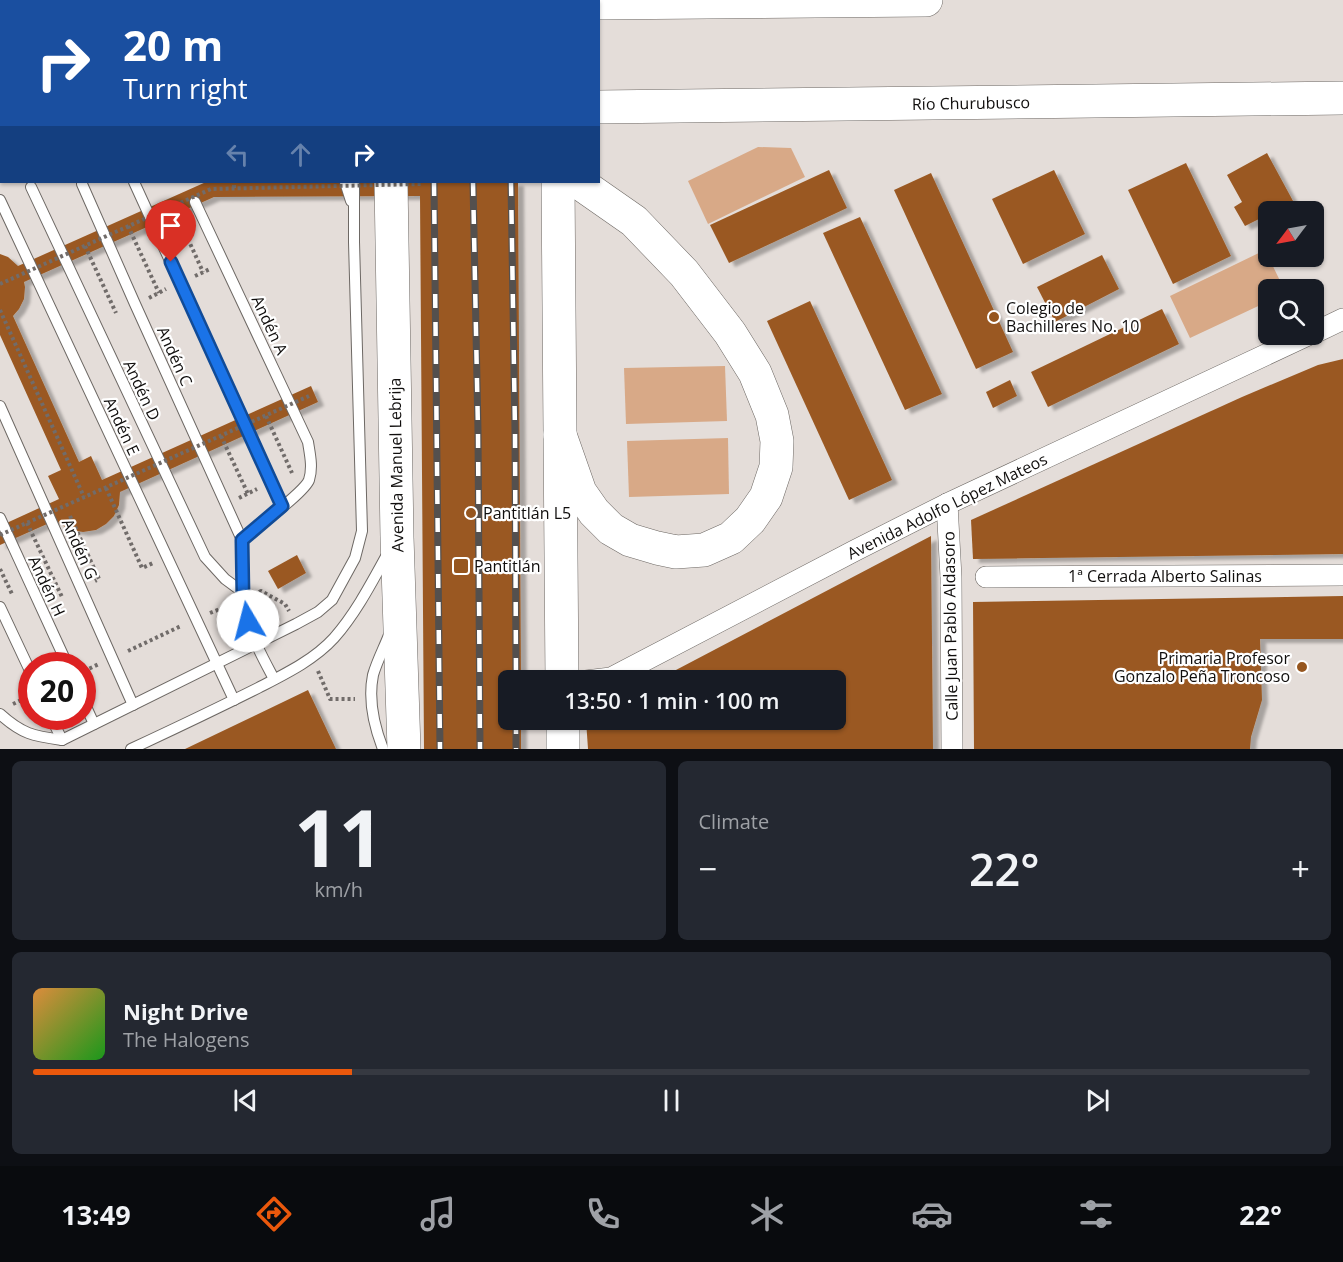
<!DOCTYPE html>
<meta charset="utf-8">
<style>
:root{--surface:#171b24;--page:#242831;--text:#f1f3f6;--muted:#9ea1a6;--line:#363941;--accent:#ea580c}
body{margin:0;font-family:"Open Sans",sans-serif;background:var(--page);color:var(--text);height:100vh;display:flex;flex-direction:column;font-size:22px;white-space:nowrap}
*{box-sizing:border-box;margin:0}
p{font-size:20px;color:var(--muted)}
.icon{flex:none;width:33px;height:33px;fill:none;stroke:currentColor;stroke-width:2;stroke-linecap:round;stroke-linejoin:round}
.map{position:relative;height:749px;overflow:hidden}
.panel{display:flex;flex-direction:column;gap:12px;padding:12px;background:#0d0f14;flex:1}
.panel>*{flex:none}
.top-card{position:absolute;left:0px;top:0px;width:600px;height:183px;box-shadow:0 2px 4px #0004;background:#1a4fa0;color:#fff;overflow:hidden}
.needle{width:39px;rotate:238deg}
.controls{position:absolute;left:1258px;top:201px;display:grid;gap:12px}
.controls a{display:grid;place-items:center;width:66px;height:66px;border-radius:9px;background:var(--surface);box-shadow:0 2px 4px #0004;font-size:30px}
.speed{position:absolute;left:18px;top:652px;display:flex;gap:12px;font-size:30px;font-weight:700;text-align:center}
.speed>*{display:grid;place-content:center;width:78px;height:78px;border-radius:50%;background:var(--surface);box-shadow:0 2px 4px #0004;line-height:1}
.speed .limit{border:9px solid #d22;background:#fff;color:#111}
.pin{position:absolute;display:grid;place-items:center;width:51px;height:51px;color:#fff;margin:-62px -26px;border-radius:50% 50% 50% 0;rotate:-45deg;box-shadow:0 0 6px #0007}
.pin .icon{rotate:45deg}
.me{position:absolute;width:66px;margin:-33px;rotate:352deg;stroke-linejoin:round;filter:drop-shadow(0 0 4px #0008)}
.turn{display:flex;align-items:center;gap:21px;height:126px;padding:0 24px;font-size:27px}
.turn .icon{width:78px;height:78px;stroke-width:2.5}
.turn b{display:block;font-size:42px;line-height:51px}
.lanes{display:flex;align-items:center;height:57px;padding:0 24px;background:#0003;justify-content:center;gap:30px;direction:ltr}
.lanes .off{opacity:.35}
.big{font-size:45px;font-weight:600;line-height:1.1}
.panel .widget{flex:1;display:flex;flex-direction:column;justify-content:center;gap:9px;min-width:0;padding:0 21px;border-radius:9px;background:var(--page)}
.panel .dial{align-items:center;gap:0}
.dial b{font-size:78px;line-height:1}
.song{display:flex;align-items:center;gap:18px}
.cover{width:72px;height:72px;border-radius:9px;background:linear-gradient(135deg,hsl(30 70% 55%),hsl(120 70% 35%))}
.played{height:6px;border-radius:3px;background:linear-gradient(90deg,var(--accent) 25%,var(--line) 25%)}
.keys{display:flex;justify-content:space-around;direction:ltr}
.heat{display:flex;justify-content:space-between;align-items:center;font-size:33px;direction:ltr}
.panel .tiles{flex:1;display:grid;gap:12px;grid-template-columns:1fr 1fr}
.widget:last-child{grid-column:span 2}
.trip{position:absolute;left:498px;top:670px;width:348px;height:60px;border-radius:9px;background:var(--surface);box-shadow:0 2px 4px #0004;font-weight:600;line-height:60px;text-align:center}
.dock{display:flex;height:96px;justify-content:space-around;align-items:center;background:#090b0e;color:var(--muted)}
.dock .icon{width:42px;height:42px}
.dock .current{color:var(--accent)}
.dock b{font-size:27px;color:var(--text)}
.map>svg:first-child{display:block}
.park{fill:#d8a987}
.building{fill:#9a5923;filter:url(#shadow)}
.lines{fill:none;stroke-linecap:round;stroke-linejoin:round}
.lane-casing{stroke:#6d6864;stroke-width:12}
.street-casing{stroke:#6d6864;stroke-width:22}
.primary-casing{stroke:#6d6864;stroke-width:34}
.path{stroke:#716c6a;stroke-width:4;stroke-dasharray:3 3;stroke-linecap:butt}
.lane{stroke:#fff;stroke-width:10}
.street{stroke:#fff;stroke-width:21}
.primary{stroke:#fff;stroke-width:33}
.rail-casing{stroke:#54504e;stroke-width:7}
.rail{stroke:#fff;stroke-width:4.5;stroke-dasharray:14;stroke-linecap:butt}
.path-bridge{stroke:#716c6a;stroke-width:4;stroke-dasharray:3 3;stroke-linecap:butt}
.route-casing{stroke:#114b97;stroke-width:15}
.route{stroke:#1a73e8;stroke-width:10}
.poi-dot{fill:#96561f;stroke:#fff;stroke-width:2}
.labels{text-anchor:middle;stroke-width:4.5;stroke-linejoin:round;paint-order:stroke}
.street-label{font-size:16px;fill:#100e0d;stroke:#fff}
.poi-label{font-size:16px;fill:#100e0d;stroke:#fff;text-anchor:start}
</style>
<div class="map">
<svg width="1343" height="749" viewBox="0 0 1343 749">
<defs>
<filter id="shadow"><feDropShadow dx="6" dy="4" stdDeviation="1.5" flood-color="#0004"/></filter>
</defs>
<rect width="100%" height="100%" fill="#e4ddd9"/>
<g class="park">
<polygon points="758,147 791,148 805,177 708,224 688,181"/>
<polygon points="1265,250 1284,289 1269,290 1269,301 1190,338 1170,296"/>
<polygon points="725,366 727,421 626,424 624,368"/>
<polygon points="728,438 729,494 629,497 627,441"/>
</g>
<g class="building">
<polygon points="1267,153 1299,212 1269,212 1269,236 1259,219 1245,226 1234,207 1242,202 1227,175"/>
<polygon points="1186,163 1231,256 1173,284 1128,190"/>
<polygon points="829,170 847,208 729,263 710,225"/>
<polygon points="1054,170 1085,234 1023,264 992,199"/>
<polygon points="931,173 1013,352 976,369 894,190"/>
<polygon points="206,182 518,182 521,681 508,681 508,720 521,720 521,749 424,749 420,196 214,197 24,282 25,287 24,299 19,309 13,316 79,462 91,456 102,480 311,386 318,402 120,492 119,505 114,516 106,524 96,530 83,532 71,530 60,524 56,520 0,545 0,526 59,499 48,476 61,470 0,335 0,254 8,257 18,266"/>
<polygon points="860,217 942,394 905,410 823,233"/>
<polygon points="1102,255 1119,289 1055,322 1037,287"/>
<polygon points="810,301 892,480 849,500 767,321"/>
<polygon points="1162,309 1179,344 1048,407 1031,372"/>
<polygon points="1343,359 1343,554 973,559 971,520 1242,397 1318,365"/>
<polygon points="1010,380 1017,396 993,408 986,392"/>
<polygon points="931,536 933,749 588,749 586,720 836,720 836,681 655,681"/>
<polygon points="297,555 306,573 278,589 268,571"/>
<polygon points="1343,596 1343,639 1260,639 1262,700 1251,737 1250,749 974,749 973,602"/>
<polygon points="308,690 336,749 185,749 254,716"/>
</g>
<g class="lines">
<defs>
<g id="lane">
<polyline points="0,72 2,72"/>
<polyline points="134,182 282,506"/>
<polyline points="345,182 351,201"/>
<polyline points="82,184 135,304 242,540"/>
<polyline points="31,187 205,557 225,579 244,593"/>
<polyline points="0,200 234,700"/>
<path d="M195,202L308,442C310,455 313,467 309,480C304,493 255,528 242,540C243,566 241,594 248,619C253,641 264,660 274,679"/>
<polyline points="0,406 133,705"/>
<polyline points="0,518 68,666"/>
<polyline points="0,607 32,675"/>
<polyline points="82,698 94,724"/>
<path d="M0,714C22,734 33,736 62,740L296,624L318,612L332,600L355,558L362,531L354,242V182"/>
<polyline points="51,717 62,740"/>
<path d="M131,749C174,729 216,709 258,688C285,674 314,660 334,638C356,613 372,582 388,553"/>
<path d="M383,749C374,726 368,700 373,675C377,661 384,648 389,635"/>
</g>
<g id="street">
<polyline points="1314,333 1343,319"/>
<polyline points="947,504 951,577 952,749"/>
<polyline points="986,577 1343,575"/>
<polyline points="586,681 611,678 856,550 947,504 1310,334"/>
</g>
<g id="primary">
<polyline points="377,0 377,2"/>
<polyline points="534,0 534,2"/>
<polyline points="598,3 926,0"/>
<polyline points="0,9 2,9"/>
<polyline points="0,105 2,105"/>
<polyline points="598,107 1343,98"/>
<polyline points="391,182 397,537 404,749"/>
<polyline points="558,182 562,681"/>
<polyline points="560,435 580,492 594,512 611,529 630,540 657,548 676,552 704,550 731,538 750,520 766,497 776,467 777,441 772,415 755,373 730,333 684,273 634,221 581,184"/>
<polyline points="563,749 563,720"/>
</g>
</defs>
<use href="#lane" class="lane-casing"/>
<use href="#street" class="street-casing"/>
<use href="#primary" class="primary-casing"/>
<g class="path">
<polyline points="307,0 307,2"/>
<polyline points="235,2 235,0"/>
<polyline points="234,188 234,182"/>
<polyline points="173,206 203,272"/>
<polyline points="128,226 159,293"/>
<polyline points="85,246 116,313"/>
<polyline points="195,276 210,269"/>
<polyline points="149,298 166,289"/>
<polyline points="0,310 84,497"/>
<polyline points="266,416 292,473"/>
<polyline points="221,436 248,494"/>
<polyline points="106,488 142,568 153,563"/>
<polyline points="239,498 257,489"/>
<polyline points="70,516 99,579 95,581"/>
<polyline points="27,523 62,597"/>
<polyline points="0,569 12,594"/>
<polyline points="259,592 261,591 285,604 289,611"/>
<polyline points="210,613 230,605"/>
<polyline points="128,651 181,626"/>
<polyline points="84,671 99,664"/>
<polyline points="318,671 330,699 355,699"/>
<polyline points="13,704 32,695"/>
</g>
<use href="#lane" class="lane"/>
<use href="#street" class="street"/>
<use href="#primary" class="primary"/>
<defs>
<g id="rail">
<polyline points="428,0 428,2"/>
<polyline points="455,0 456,2"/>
<polyline points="476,0 476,2"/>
<polyline points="434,182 440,749"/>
<polyline points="473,182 478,431 480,749"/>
<polyline points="511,182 515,431 516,681"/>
<polyline points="516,720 516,749"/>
</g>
</defs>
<use href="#rail" class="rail-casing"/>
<use href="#rail" class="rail"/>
<g class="path-bridge">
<polyline points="0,284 211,189 421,184"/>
<polyline points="0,535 309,396"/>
</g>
</g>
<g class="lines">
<defs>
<polyline id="route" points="171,262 282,506 242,540 243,599 248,621"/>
</defs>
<use href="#route" class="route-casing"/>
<use href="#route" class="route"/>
</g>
<g class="poi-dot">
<circle cx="994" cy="317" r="6"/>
<circle cx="471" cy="513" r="6"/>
<rect x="453" y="558" width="16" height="16" rx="3"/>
<circle cx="1302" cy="667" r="6"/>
</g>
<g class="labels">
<g class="street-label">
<text transform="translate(971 103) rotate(-1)" y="6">Río Churubusco</text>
<text transform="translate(270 325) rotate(65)" y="6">Andén A</text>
<text transform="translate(175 356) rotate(66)" y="6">Andén C</text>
<text transform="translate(142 390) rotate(65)" y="6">Andén D</text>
<text transform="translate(122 426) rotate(65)" y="6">Andén E</text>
<text transform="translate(396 465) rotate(-91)" y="6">Avenida Manuel Lebrija</text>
<text transform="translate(947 506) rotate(-26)" y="6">Avenida Adolfo López Mateos</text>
<text transform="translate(80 549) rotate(66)" y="6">Andén G</text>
<text x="1165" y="582">1ª Cerrada Alberto Salinas</text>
<text transform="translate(47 586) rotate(65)" y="6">Andén H</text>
<text transform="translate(950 626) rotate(-91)" y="6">Calle Juan Pablo Aldasoro</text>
</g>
<g class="poi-label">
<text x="1006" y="314">Colegio de<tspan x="1006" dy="18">Bachilleres No. 10</tspan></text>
<text x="483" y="519">Pantitlán L5</text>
<text x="474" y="572">Pantitlán</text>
<text x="1290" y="664" text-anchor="end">Primaria Profesor<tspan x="1290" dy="18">Gonzalo Peña Troncoso</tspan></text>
</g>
</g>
</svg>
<div class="controls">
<a><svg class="needle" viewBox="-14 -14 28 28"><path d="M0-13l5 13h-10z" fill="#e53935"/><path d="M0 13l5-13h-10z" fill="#9ea1a6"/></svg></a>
<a><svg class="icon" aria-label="search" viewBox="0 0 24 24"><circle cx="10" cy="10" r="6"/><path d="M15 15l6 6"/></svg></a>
</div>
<div class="speed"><div class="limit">20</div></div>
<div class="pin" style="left:171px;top:262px;background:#d93025"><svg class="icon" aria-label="arrive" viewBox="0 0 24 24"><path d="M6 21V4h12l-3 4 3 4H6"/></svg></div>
<svg class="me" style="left:248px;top:621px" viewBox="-20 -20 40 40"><circle r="19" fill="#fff"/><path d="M0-13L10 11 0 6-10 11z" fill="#1a73e8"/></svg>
<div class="trip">13:50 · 1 min · 100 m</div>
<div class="top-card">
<div class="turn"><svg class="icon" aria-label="right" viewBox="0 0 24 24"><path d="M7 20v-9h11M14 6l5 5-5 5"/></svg><div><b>20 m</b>Turn right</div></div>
<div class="lanes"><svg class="icon off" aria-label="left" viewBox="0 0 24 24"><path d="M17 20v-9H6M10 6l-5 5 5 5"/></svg><svg class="icon off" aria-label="ahead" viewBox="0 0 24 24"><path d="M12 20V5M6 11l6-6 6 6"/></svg><svg class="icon" aria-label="right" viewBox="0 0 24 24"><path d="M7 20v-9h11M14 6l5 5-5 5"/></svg></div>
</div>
</div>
<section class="panel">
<div class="tiles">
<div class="widget dial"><b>11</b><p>km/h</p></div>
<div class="widget"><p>Climate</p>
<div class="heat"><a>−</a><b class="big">22°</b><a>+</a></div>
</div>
<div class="widget">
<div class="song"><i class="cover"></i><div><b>Night Drive</b><p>The Halogens</p></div></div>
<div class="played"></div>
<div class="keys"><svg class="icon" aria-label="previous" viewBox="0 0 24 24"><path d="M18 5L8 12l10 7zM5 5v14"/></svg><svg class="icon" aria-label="pause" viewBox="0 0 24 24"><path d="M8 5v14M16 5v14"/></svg><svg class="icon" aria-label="next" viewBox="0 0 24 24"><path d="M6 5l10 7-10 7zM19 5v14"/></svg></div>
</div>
</div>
</section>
<nav class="dock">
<b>13:49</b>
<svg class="icon current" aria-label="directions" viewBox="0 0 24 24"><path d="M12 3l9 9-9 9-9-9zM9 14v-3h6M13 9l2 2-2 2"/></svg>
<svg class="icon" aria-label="music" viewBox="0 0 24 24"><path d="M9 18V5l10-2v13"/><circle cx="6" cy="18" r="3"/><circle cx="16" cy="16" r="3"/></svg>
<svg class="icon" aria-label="phone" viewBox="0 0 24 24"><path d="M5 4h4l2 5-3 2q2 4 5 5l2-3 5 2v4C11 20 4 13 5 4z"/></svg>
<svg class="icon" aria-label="climate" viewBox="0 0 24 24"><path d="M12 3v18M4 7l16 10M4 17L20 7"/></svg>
<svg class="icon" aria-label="car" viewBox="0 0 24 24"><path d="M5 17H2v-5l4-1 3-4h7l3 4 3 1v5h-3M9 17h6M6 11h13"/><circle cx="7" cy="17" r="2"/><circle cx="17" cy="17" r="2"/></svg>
<svg class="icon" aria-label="filters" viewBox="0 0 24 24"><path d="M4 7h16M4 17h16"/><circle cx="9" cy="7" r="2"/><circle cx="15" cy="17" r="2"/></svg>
<b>22°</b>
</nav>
